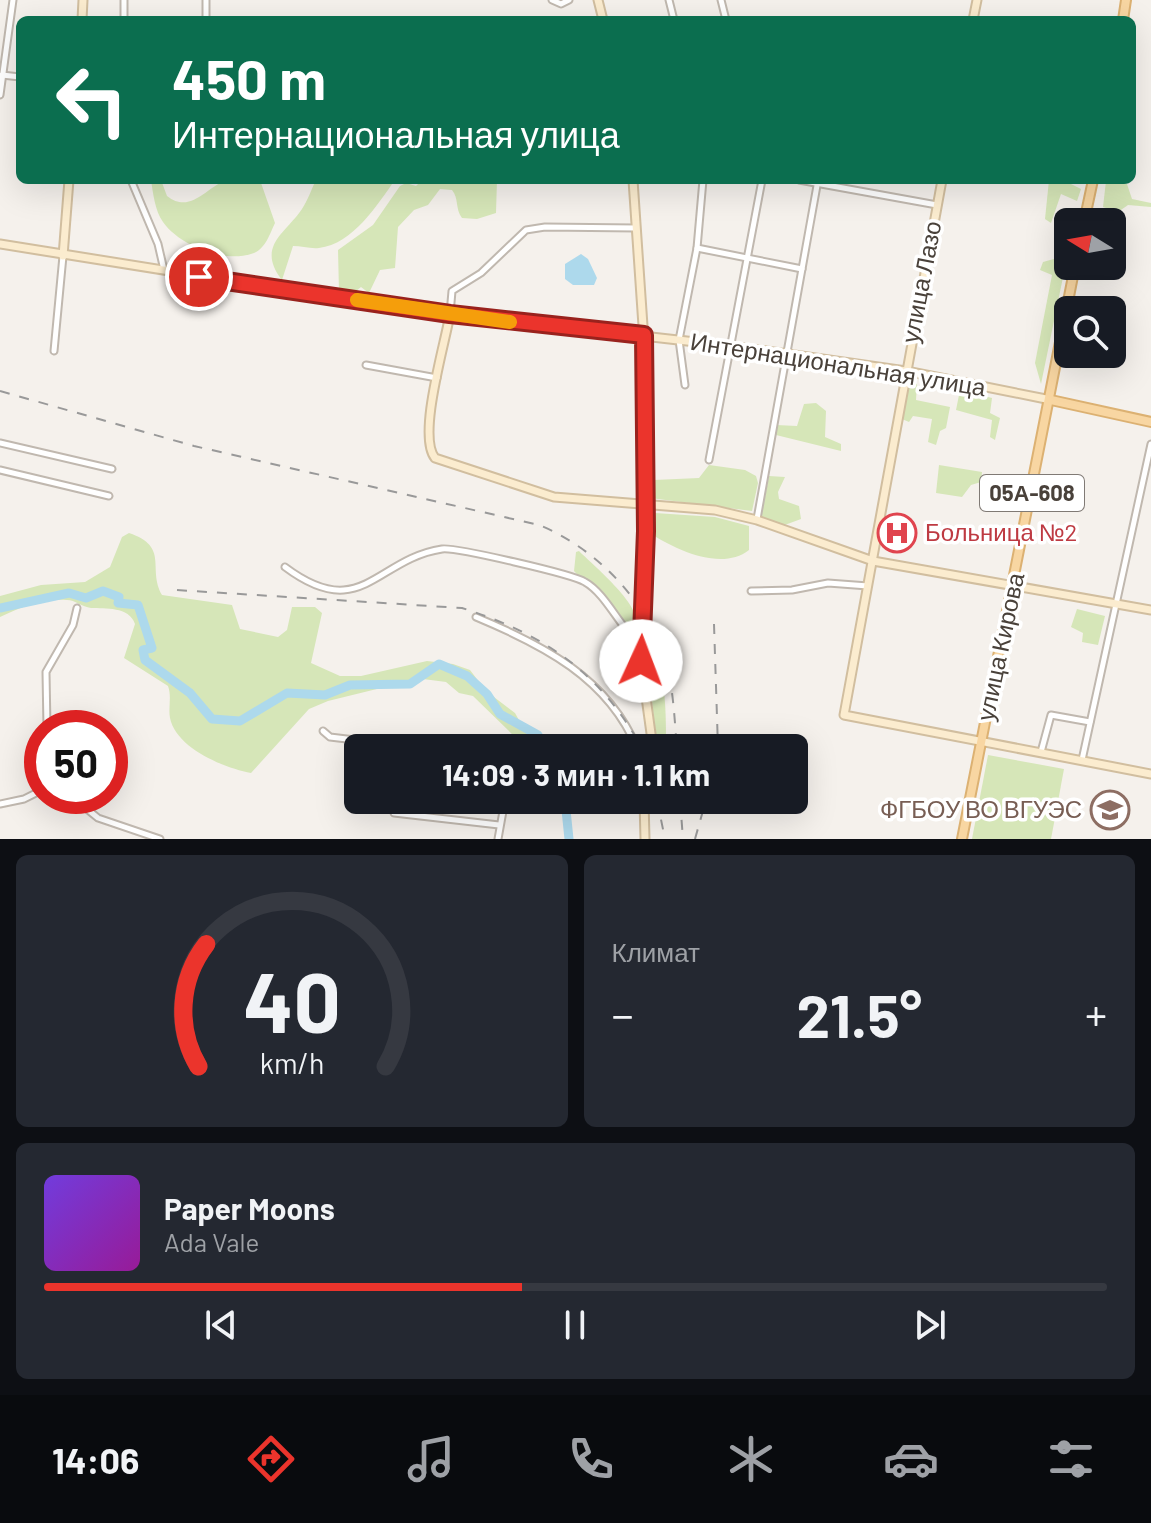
<!DOCTYPE html>
<html lang="ru">
<meta charset="utf-8">
<style>
:root{--surface:#171b24;--page:#242831;--text:#f1f3f6;--muted:#9ea1a6;--line:#363941;--accent:#eb342c}
body{margin:0;font-family:Barlow,sans-serif;background:var(--page);color:var(--text);height:100vh;display:flex;flex-direction:column;font-size:30px;white-space:nowrap}
*{box-sizing:border-box;margin:0}
p{font-size:26px;color:var(--muted)}
.icon{flex:none;width:44px;height:44px;fill:none;stroke:currentColor;stroke-width:2;stroke-linecap:round;stroke-linejoin:round}
.map{position:relative;height:839px;overflow:hidden}
.drawer{display:flex;flex-direction:column;gap:16px;padding:16px;background:#0d0f14;flex:1}
.drawer>*{flex:none}
.banner{position:absolute;left:16px;top:16px;width:1120px;height:168px;border-radius:12px;box-shadow:0 8px 32px #0002;background:#0b6e4f;color:#fff;overflow:hidden}
.needle{width:52px;rotate:281deg}
.fabs{position:absolute;left:1054px;top:208px;display:grid;gap:16px}
.fabs a{display:grid;place-items:center;width:72px;height:72px;border-radius:12px;background:var(--surface);box-shadow:0 8px 32px #0002;font-size:40px}
.speed{position:absolute;left:24px;top:710px;display:flex;gap:16px;font-size:40px;font-weight:700;text-align:center}
.speed>*{display:grid;place-content:center;width:104px;height:104px;border-radius:50%;background:var(--surface);box-shadow:0 8px 32px #0002;line-height:1}
.speed .limit{border:12px solid #d22;background:#fff;color:#111}
.pin{position:absolute;display:grid;place-items:center;width:68px;height:68px;color:#fff;margin:-34px;border:4px solid #fff;border-radius:50%;box-shadow:0 2px 8px #0007}
.me{position:absolute;width:88px;margin:-44px;rotate:2deg;stroke-linejoin:round;filter:drop-shadow(0 0 6px #0008)}
.turn{display:flex;align-items:center;gap:28px;height:168px;padding:0 24px;font-size:36px}
.turn .icon{width:104px;height:104px;stroke-width:2.5}
.turn b{display:block;font-size:56px;line-height:68px}
.big{font-size:60px;font-weight:700;line-height:1.1}
.drawer .widget{flex:1;display:flex;flex-direction:column;justify-content:center;gap:12px;min-width:0;padding:0 28px;border-radius:12px;background:var(--page)}
.drawer .dial{align-items:center;gap:0}
.dial svg{height:208px;overflow:visible;fill:none;stroke:var(--line);stroke-width:7;stroke-linecap:round;text-anchor:middle}
.dial text{fill:var(--text);stroke:none}
.song{display:flex;align-items:center;gap:24px}
.cover{width:96px;height:96px;border-radius:12px;background:linear-gradient(135deg,hsl(260 70% 55%),hsl(300 70% 35%))}
.played{height:8px;border-radius:4px;background:linear-gradient(90deg,var(--accent) 45%,var(--line) 45%)}
.keys{display:flex;justify-content:space-around;direction:ltr}
.heat{display:flex;justify-content:space-between;align-items:center;font-size:44px;direction:ltr}
.drawer .tiles{flex:1;display:grid;gap:16px;grid-template-columns:1fr 1fr}
.widget:last-child{grid-column:span 2}
.trip{position:absolute;left:344px;top:734px;width:464px;height:80px;border-radius:12px;background:var(--surface);box-shadow:0 8px 32px #0002;font-weight:700;line-height:80px;text-align:center}
.menu{display:flex;height:128px;justify-content:space-around;align-items:center;background:#090b0e;color:var(--muted)}
.menu .icon{width:56px;height:56px}
.menu .on{color:var(--accent)}
.menu b{font-size:36px;color:var(--text)}
.map>svg:first-child{display:block}
.green{fill:#d6e6b8}
.water{fill:#add9ec}
.lines{fill:none;stroke-linecap:round;stroke-linejoin:round}
.river{stroke:#add9ec;stroke-width:9}
.street-casing{stroke:#c0b8af;stroke-width:9}
.secondary-casing{stroke:#d1be9f;stroke-width:11}
.primary-casing{stroke:#dcb172;stroke-width:12}
.street{stroke:#fff;stroke-width:5}
.secondary{stroke:#fbeccf;stroke-width:7}
.primary{stroke:#f8d6a2;stroke-width:8}
.rail{stroke:#999;stroke-width:2;stroke-dasharray:10 10;stroke-linecap:butt}
.route-casing{stroke:#99221d;stroke-width:20}
.route{stroke:#eb342c;stroke-width:14}
.slow{stroke:#f59e0b;stroke-width:14}
.labels{text-anchor:middle;stroke-width:7;stroke-linejoin:round;paint-order:stroke}
.shield{fill:#fff;stroke:#807a75;stroke-width:2}
.shield-label{font-size:22px;font-weight:bold;fill:#49413a}
.street-label{font-size:24px;fill:#49413a;stroke:#fff}
.health-label{font-size:24px;fill:#be3a42;stroke:#fff;text-anchor:start}
.education-label{font-size:24px;fill:#785e54;stroke:#fff;text-anchor:end}
</style>
<div class="map">
<svg width="1151" height="839" viewBox="0 0 1151 839">
<rect width="100%" height="100%" fill="#f5f1ec"/>
<g class="green">
<path d="M151,180H161L167,196C191,215 207,186 227,180C236,177 251,180 260,180L275,223C270,233 266,248 254,253C225,264 180,246 163,222C155,211 153,193 151,180Z"/>
<path d="M316,180H395C377,205 353,244 319,248C311,249 301,246 293,246L282,280C256,246 285,234 302,209C308,200 311,190 316,180Z"/>
<path d="M422,180H497L496,213L477,219L462,218C455,209 459,198 452,190L440,189L428,205L414,210L398,227L395,268L380,270L369,293L361,287L351,295L339,292L338,250L373,225L400,186L406,183L416,186Z"/>
<polygon points="1049,180 1063,180 1081,189 1077,201 1061,194 1051,223 1045,219"/>
<polygon points="1106,181 1127,184 1132,199 1151,203 1151,207 1128,205 1118,212 1103,207"/>
<polygon points="1068,234 1068,253 1041,384 1035,363 1052,275 1040,270 1043,262 1061,257"/>
<polygon points="910,382 917,384 916,400 950,407 946,428 940,431 936,445 928,442 932,419 913,416 909,422 902,419"/>
<polygon points="960,390 992,398 990,413 1000,418 995,440 990,437 992,420 956,410"/>
<polygon points="816,403 826,411 825,437 841,444 841,451 776,435 776,425 797,426 804,404"/>
<polygon points="709,465 745,470 756,476 758,483 752,511 650,498 654,480 699,478"/>
<polygon points="939,465 982,472 981,482 971,485 962,497 936,493"/>
<polygon points="769,476 785,477 778,492 779,499 799,506 801,519 782,526 761,518"/>
<path d="M655,513L715,517L749,526V550C721,572 674,549 648,532V518Z"/>
<path d="M129,533C170,547 147,568 162,595L232,605L240,629L278,637L287,630L292,607H315L322,613L311,663L340,676H361L427,661L453,664L470,670L486,691L515,713L530,740L515,737L473,696L459,693L446,682L423,679L399,688L385,687L328,701L309,709L251,773C224,768 176,748 170,718C168,707 172,697 168,686L124,658L135,624C129,606 105,609 91,608C82,607 75,600 67,600C43,598 21,607 0,617V596L41,585L85,582L110,567L122,537Z"/>
<path d="M579,551C593,565 640,604 636,623L621,622L574,571L576,552Z"/>
<polygon points="1077,609 1105,616 1098,645 1082,642 1083,633 1071,627"/>
<path d="M648,632C666,669 666,708 666,748H657L645,636Z"/>
<polygon points="988,755 1064,769 1051,839 972,839"/>
</g>
<polygon class="water" points="581,254 588,259 597,278 594,285 573,285 565,279 565,264"/>
<g class="lines">
<g class="river">
<polyline points="0,608 69,593 86,598 103,591 119,597 118,603 138,605 152,648 143,650 145,660 190,693 212,719 240,721 287,693 325,695 350,685 410,684 439,664 467,676 487,694 500,714 538,735 546,748"/>
<polyline points="560,800 566,810 569,839"/>
</g>
<defs>
<g id="street">
<polyline points="552,0 561,4 569,0"/>
<polyline points="669,0 674,20"/>
<polyline points="721,0 726,20"/>
<polyline points="124,20 124,0"/>
<polyline points="206,20 206,0"/>
<polyline points="2,75 20,77"/>
<polyline points="0,95 13,0"/>
<polyline points="131,180 158,244 164,270"/>
<polyline points="799,180 937,205"/>
<polyline points="697,248 802,269"/>
<polyline points="450,314 452,291 481,273 526,230 545,227 636,228"/>
<polyline points="54,351 63,256"/>
<polyline points="366,365 437,378"/>
<polyline points="685,385 679,340 697,248 703,180"/>
<polyline points="0,443 112,469"/>
<polyline points="709,460 762,180"/>
<polyline points="0,470 109,496"/>
<polyline points="757,519 818,180"/>
<path d="M285,567C361,624 376,559 442,549C455,547 572,574 585,582C601,591 613,613 625,628H634L642,623"/>
<polyline points="751,591 792,590 828,583 868,586"/>
<path d="M476,617C543,645 608,678 637,748"/>
<polyline points="625,628 641,644"/>
<polyline points="47,728 46,672 73,625 77,608"/>
<polyline points="323,731 330,737 422,748"/>
<polyline points="1041,752 1051,715 1090,722"/>
<polyline points="1082,760 1151,444"/>
<polyline points="71,796 98,818 160,839"/>
<polyline points="0,804 24,799 42,790"/>
<polyline points="394,813 499,825"/>
<polyline points="498,839 505,800"/>
</g>
<g id="secondary">
<polyline points="598,0 603,20"/>
<polyline points="82,20 83,0"/>
<polyline points="973,20 977,0"/>
<polyline points="633,180 645,355 645,578 641,661 653,748"/>
<polyline points="942,180 844,715 1151,774"/>
<polyline points="0,244 414,310 731,346 906,371 1051,400"/>
<polyline points="63,256 69,180"/>
<path d="M450,314C445,344 417,436 435,458L554,497L715,510L757,520L873,561L1151,610"/>
<polyline points="644,800 645,839"/>
</g>
<g id="primary">
<polyline points="1123,20 1126,0"/>
<polyline points="1084,222 1093,180"/>
<polyline points="1051,400 1151,422"/>
<polyline points="962,839 1075,266"/>
</g>
</defs>
<use href="#street" class="street-casing"/>
<use href="#secondary" class="secondary-casing"/>
<use href="#primary" class="primary-casing"/>
<use href="#street" class="street"/>
<use href="#secondary" class="secondary"/>
<use href="#primary" class="primary"/>
<g class="rail">
<path d="M0,391L194,446L539,525C601,550 658,612 670,680C674,702 675,726 677,748"/>
<path d="M177,590L462,608C544,634 600,672 642,748"/>
<polyline points="714,624 718,748"/>
<polyline points="657,800 665,839"/>
<polyline points="680,800 683,839"/>
<polyline points="695,839 706,800"/>
</g>
</g>
<g class="lines">
<defs>
<polyline id="route" points="199,277 450,314 644,335 646,531 641,661"/>
</defs>
<use href="#route" class="route-casing"/>
<use href="#route" class="route"/>
<polyline class="slow" points="357,300 510,322"/>
</g>
<defs>
<symbol id="hospital-ring" viewBox="-11 -11 22 22"><circle r="9.5" fill="#fff" stroke="#e0444e" stroke-width="1.5"/><path d="M-5-5h3v3.5h4V-5h3V5h-3V1.5h-4V5h-3Z" fill="#e0444e"/></symbol>
<symbol id="university-ring" viewBox="-11 -11 22 22"><circle r="9.5" fill="#fff" stroke="#8d6e63" stroke-width="1.5"/><path d="M0-5L7-2L0 1L-7-2ZM-4 1L0 2.5L4 1V4Q0 6-4 4Z" fill="#8d6e63"/></symbol>
</defs>
<g fill-rule="evenodd">
<use href="#hospital-ring" x="875" y="511" width="44" height="44"/>
<use href="#university-ring" x="1088" y="788" width="44" height="44"/>
</g>
<g class="labels">
<rect class="shield" x="980" y="475" width="104" height="36" rx="6"/>
<g class="shield-label">
<text x="1032" y="501">05А-608</text>
</g>
<g class="street-label">
<text transform="translate(922 282) rotate(-79)" y="8">улица Лазо</text>
<text transform="translate(838 365) rotate(9)" y="8">Интернациональная улица</text>
<text transform="translate(1001 647) rotate(-78)" y="8">улица Кирова</text>
</g>
<g class="health-label">
<text x="925" y="541">Больница №2</text>
</g>
<g class="education-label">
<text x="1082" y="818">ФГБОУ ВО ВГУЭС</text>
</g>
</g>
</svg>
<div class="fabs">
<a><svg class="needle" viewBox="-14 -14 28 28"><path d="M0-13l5 13h-10z" fill="#e53935"/><path d="M0 13l5-13h-10z" fill="#9ea1a6"/></svg></a>
<a><svg class="icon" aria-label="search" viewBox="0 0 24 24"><circle cx="10" cy="10" r="6"/><path d="M15 15l6 6"/></svg></a>
</div>
<div class="speed"><div class="limit">50</div></div>
<div class="pin" style="left:199px;top:277px;background:#d93025"><svg class="icon" aria-label="arrive" viewBox="0 0 24 24"><path d="M6 21V4h12l-3 4 3 4H6"/></svg></div>
<svg class="me" style="left:641px;top:661px" viewBox="-20 -20 40 40"><circle r="19" fill="#fff"/><path d="M0-13L10 11 0 6-10 11z" fill="#eb342c"/></svg>
<div class="trip">14:09 · 3 мин · 1.1 km</div>
<div class="banner">
<div class="turn"><svg class="icon" aria-label="left" viewBox="0 0 24 24"><path d="M17 20v-9H6M10 6l-5 5 5 5"/></svg><div><b>450 m</b>Интернациональная улица</div></div>
</div>
</div>
<section class="drawer">
<div class="tiles">
<div class="widget dial"><svg viewBox="0 0 100 80">
<path d="M14 69A42 42 0 1 1 86 69"/>
<path d="M14 69A42 42 0 0 1 17 22" stroke="#eb342c"/>
<text x="50" y="56" font-size="32" font-weight="700">40</text>
<text x="50" y="72" font-size="11">km/h</text>
</svg></div>
<div class="widget"><p>Климат</p>
<div class="heat"><a>−</a><b class="big">21.5°</b><a>+</a></div>
</div>
<div class="widget">
<div class="song"><i class="cover"></i><div><b>Paper Moons</b><p>Ada Vale</p></div></div>
<div class="played"></div>
<div class="keys"><svg class="icon" aria-label="previous" viewBox="0 0 24 24"><path d="M18 5L8 12l10 7zM5 5v14"/></svg><svg class="icon" aria-label="pause" viewBox="0 0 24 24"><path d="M8 5v14M16 5v14"/></svg><svg class="icon" aria-label="next" viewBox="0 0 24 24"><path d="M6 5l10 7-10 7zM19 5v14"/></svg></div>
</div>
</div>
</section>
<nav class="menu">
<b>14:06</b>
<svg class="icon on" aria-label="directions" viewBox="0 0 24 24"><path d="M12 3l9 9-9 9-9-9zM9 14v-3h6M13 9l2 2-2 2"/></svg>
<svg class="icon" aria-label="music" viewBox="0 0 24 24"><path d="M9 18V5l10-2v13"/><circle cx="6" cy="18" r="3"/><circle cx="16" cy="16" r="3"/></svg>
<svg class="icon" aria-label="phone" viewBox="0 0 24 24"><path d="M5 4h4l2 5-3 2q2 4 5 5l2-3 5 2v4C11 20 4 13 5 4z"/></svg>
<svg class="icon" aria-label="climate" viewBox="0 0 24 24"><path d="M12 3v18M4 7l16 10M4 17L20 7"/></svg>
<svg class="icon" aria-label="car" viewBox="0 0 24 24"><path d="M5 17H2v-5l4-1 3-4h7l3 4 3 1v5h-3M9 17h6M6 11h13"/><circle cx="7" cy="17" r="2"/><circle cx="17" cy="17" r="2"/></svg>
<svg class="icon" aria-label="filters" viewBox="0 0 24 24"><path d="M4 7h16M4 17h16"/><circle cx="9" cy="7" r="2"/><circle cx="15" cy="17" r="2"/></svg>
</nav>
